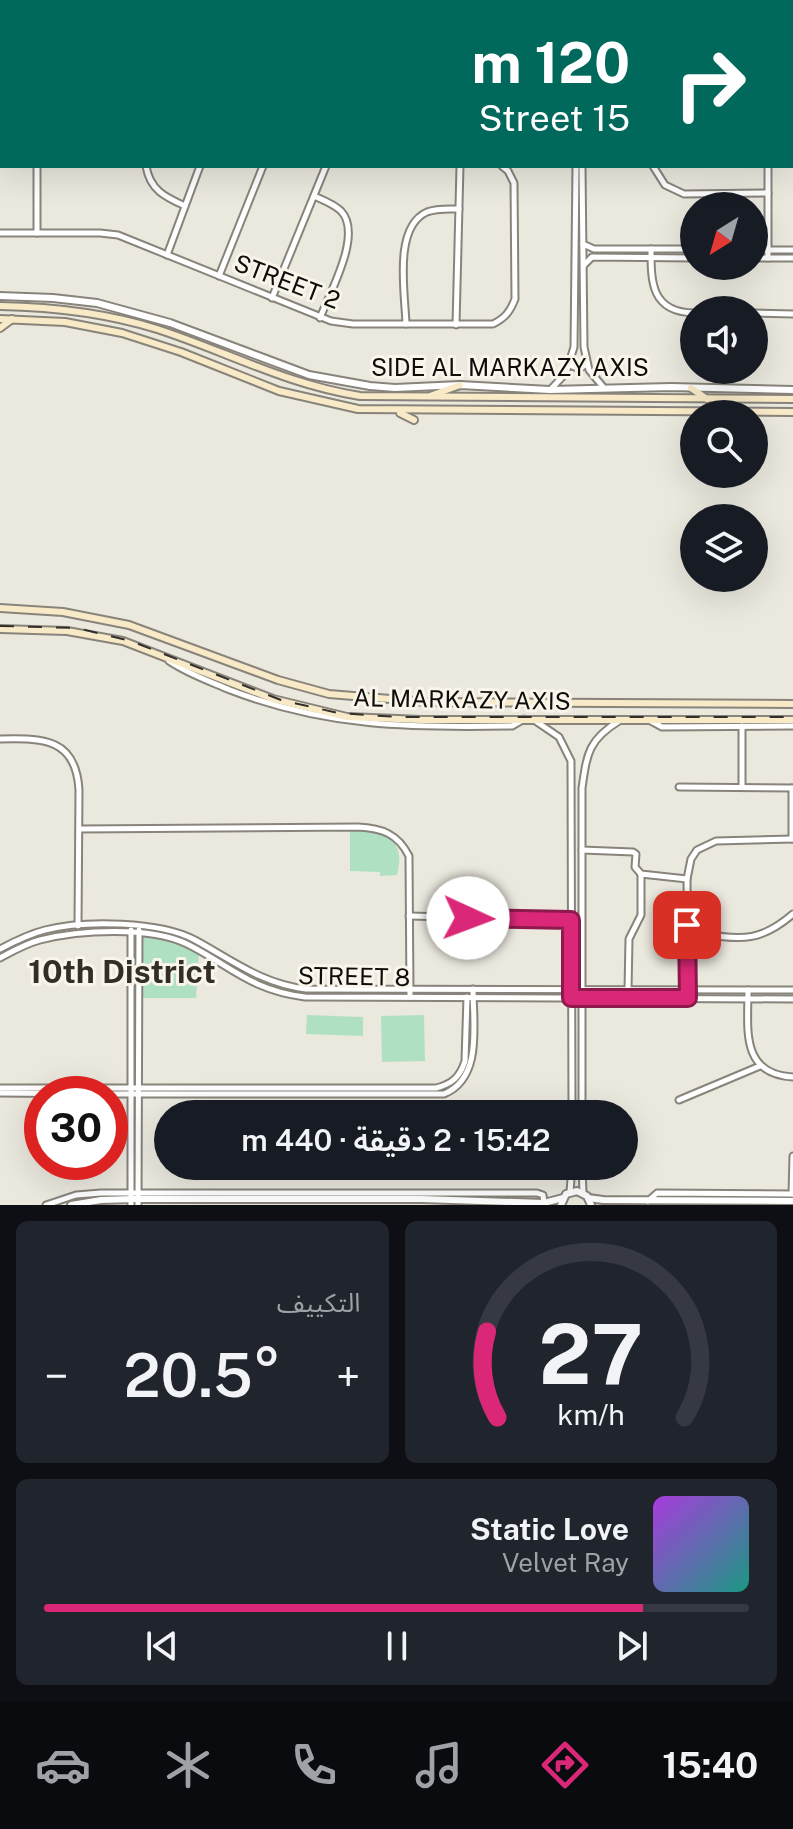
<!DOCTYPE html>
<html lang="ar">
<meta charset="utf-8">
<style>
:root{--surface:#171b24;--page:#20242c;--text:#f1f3f6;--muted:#9ea1a6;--line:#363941;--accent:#db2777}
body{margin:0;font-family:"Public Sans","Noto Sans Arabic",sans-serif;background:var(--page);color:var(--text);direction:rtl;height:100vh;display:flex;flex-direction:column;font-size:30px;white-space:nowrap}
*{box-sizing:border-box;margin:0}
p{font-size:26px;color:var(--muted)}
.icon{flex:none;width:44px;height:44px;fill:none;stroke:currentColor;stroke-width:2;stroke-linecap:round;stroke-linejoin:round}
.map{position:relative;height:1205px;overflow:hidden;direction:ltr}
.sheet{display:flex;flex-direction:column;gap:16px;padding:16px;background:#0d0f14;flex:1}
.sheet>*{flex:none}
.banner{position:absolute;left:0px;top:0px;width:794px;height:168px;box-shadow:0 8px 32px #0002;direction:rtl;background:#00695c;color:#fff;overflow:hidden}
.needle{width:52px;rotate:217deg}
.buttons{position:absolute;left:680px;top:192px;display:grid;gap:16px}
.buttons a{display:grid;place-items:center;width:88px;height:88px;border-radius:50%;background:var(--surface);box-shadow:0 8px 32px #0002;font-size:40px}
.speed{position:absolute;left:24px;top:1076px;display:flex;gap:16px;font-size:40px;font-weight:700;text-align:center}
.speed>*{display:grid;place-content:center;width:104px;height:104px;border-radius:50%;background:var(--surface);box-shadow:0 8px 32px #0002;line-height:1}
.speed .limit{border:12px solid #d22;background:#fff;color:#111}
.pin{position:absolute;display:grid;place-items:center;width:68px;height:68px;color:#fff;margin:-34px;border-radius:16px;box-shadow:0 4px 12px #0006}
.me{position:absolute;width:88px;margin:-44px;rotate:92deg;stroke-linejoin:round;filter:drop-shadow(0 0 6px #0008)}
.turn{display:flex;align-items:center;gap:28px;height:168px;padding:0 32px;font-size:36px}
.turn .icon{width:104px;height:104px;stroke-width:2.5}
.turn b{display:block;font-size:56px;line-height:68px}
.big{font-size:60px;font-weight:600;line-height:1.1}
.sheet .tile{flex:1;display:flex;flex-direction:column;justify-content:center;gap:12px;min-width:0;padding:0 28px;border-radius:12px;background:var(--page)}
.sheet .dial{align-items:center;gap:0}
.dial svg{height:208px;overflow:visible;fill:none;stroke:var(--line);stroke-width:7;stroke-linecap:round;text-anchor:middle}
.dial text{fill:var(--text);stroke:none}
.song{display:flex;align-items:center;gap:24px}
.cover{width:96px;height:96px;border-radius:12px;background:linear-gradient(135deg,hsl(280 70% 55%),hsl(170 70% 35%))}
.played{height:8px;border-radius:4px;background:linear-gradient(90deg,var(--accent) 85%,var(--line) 85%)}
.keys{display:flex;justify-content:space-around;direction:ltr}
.heat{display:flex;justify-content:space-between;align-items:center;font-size:44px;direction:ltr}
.sheet .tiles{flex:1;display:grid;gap:16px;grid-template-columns:1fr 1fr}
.tile:last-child{grid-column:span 2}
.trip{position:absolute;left:154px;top:1100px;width:484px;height:80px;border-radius:40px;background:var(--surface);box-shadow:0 8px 32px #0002;font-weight:600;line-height:80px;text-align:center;direction:rtl}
.menu{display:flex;height:128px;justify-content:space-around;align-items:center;background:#090b0e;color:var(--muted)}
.menu .icon{width:56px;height:56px}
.menu .current{color:var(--accent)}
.menu b{font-size:36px;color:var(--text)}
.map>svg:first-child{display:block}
.green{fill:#b0e0c2}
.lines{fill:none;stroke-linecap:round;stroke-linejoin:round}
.minor-casing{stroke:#88847b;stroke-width:9}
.tertiary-casing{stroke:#88847b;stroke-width:10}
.secondary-casing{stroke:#88847b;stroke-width:10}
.minor{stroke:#fff;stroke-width:5}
.tertiary{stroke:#fff;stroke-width:6}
.secondary{stroke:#f8eac7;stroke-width:6}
.rail{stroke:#302f2b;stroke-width:2;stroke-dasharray:14 14;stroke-linecap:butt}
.route-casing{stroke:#8e194d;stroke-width:20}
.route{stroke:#db2777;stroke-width:14}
.labels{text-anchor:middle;stroke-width:6;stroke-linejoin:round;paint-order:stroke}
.street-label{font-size:24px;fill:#0e0d0a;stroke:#f9f5eb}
.district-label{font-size:32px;font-weight:bold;fill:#312e26;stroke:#f9f5eb}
</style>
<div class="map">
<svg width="793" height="1205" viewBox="0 0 793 1205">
<rect width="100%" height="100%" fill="#ebe8de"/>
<g class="green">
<path d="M350,827C380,830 408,837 397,875L380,876V872L350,871Z"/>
<polygon points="159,934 199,952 196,998 139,998 140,935"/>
<polygon points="307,1015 363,1017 363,1036 306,1034"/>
<polygon points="424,1015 425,1061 382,1062 381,1016"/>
</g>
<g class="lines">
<defs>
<g id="minor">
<polyline points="218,0 223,2"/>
<polyline points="239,0 244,2"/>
<polyline points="368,2 368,0"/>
<polyline points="392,2 392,0"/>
<polyline points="418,2 418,0"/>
<polyline points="515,2 515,0"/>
<polyline points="579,2 579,0"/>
<polyline points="586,2 586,0"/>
<polyline points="792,4 793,4"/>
<polyline points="0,69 2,69"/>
<polyline points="792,107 793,107"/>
<polyline points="37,166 37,233"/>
<path d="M146,166C150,190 165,197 185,206"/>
<polyline points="582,166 584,347 589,370 604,388"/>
<polyline points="653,166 665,185 684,194 768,193"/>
<path d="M314,196C323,200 334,204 341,211C363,234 330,292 320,318"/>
<path d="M0,233H100L118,235L331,321L353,324H493C505,318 510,312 515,299L514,183L508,171L502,166"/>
<polyline points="583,244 594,249 694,249"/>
<path d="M651,249C651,282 651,312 694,313"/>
<polyline points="754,250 793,250"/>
<polyline points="167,255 200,166"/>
<polyline points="754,258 793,258"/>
<polyline points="768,258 768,166"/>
<polyline points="584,265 592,257 694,258"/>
<polyline points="219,276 263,166"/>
<polyline points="272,298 326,166"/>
<polyline points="754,313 793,314"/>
<path d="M406,324C405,293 393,227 427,212C437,208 449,209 459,209"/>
<polyline points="456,325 460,166"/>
<polyline points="570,365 579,369 587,364"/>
<polyline points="551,389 566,373 574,347 576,166"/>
<path d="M169,661C188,674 209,681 230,690C326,727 410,728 512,726L524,719"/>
<polyline points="534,720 559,737 571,761 572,1114"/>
<polyline points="649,720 662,727 793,726"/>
<path d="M0,739C43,738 76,738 79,790L78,926"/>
<polyline points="679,787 793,788"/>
<polyline points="742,787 742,726"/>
<path d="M79,829L358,827C382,828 398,834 409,856L410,997"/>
<polyline points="792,839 792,788"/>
<polyline points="582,850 633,852 636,854 635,867 641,874 687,879"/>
<polyline points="409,916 571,920"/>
<polyline points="131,930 131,1205"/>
<path d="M705,934C743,941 763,940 793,914"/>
<path d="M0,949C15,941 29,934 45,930C84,920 160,921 195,940C232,960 262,984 306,989L793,990"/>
<path d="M0,958C13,951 25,944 40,940C79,930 150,926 187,944C231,966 250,990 305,997L793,999"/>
<polyline points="628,990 629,939 641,915 641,874"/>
<path d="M748,990C748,1029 740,1074 793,1077"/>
<polyline points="688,998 687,879 691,859 697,850 716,841 793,839"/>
<path d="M0,1088H436C452,1084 460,1077 465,1061L467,997"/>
<polyline points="0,1093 102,1094"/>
<path d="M110,1094H444C483,1078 473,1024 473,989"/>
<polyline points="679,1100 760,1066"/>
<path d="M582,1114V788C587,754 588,740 619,721"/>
<polyline points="582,1166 583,1193"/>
<polyline points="570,1192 572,1166"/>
<polyline points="792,1194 793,1156"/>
<polyline points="648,1201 657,1193 793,1194"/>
<polyline points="46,1205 76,1195 101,1193 537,1193 543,1195 544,1203"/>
<polyline points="138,1205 139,930"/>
</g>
<g id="tertiary">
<polyline points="0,296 53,298 97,303 170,323 309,375 370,386 395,388 460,385 550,390 671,387 793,390"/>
<polyline points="588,1198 603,1200 793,1201"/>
<polyline points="71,1205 101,1200 135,1199 422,1199 544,1203 563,1198"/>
<polyline points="561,1205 566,1194 577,1191 587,1196 591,1205"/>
</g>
<g id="secondary">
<path d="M0,306C53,307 106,313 157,329C228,352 285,384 360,396L793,399"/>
<polyline points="0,319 65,322 122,333 181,352 279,391 358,409 793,412"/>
<polyline points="0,328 12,319"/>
<polyline points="691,388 707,399"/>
<polyline points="430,396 460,385"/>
<polyline points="400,413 414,420"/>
<polyline points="0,608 63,612 129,625 278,680 329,694 427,702 793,704"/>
<polyline points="0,629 67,631 123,641 273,699 347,717 422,720 793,720"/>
</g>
</defs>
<use href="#minor" class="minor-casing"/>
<use href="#tertiary" class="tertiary-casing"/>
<use href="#secondary" class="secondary-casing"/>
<use href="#minor" class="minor"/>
<use href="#tertiary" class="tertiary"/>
<use href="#secondary" class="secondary"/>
<polyline class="rail" points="0,626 77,628 131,641 281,700 338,713 398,717 793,717"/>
</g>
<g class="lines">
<defs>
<polyline id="route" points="468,918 571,920 571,998 688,998 687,925"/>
</defs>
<use href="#route" class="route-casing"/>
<use href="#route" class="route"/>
</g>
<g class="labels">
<g class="street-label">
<text transform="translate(287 282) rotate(21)" y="8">STREET 2</text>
<text x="510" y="376">SIDE AL MARKAZY AXIS</text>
<text transform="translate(462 700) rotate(1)" y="8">AL MARKAZY AXIS</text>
<text transform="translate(354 977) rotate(1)" y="8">STREET 8</text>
</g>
<g class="district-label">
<text x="122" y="983">10th District</text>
</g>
</g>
</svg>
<div class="buttons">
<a><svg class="needle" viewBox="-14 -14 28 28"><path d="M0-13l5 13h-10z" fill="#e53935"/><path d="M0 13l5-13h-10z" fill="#9ea1a6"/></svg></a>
<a><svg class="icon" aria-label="sound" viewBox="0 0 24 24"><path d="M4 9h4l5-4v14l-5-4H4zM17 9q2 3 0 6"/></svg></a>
<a><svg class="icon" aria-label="search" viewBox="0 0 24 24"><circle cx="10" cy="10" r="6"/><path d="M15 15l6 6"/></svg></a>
<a><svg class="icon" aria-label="layers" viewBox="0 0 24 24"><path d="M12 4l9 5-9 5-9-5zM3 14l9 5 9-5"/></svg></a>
</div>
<div class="speed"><div class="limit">30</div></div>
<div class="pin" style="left:687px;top:925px;background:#d93025"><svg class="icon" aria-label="arrive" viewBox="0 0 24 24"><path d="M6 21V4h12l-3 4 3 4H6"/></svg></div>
<svg class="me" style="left:468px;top:918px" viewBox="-20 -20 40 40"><circle r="19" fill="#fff"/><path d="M0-13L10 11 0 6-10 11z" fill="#db2777"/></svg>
<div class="trip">15:42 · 2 دقيقة · 440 m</div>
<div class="banner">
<div class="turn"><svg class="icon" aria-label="right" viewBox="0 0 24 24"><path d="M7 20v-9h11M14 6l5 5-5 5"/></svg><div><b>120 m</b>Street 15</div></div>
</div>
</div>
<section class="sheet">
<div class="tiles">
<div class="tile dial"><svg viewBox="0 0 100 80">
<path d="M14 69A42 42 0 1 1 86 69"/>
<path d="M14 69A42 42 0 0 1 10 36" stroke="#db2777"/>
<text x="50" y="56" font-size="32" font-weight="700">27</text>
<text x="50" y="72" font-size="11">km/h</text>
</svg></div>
<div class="tile"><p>التكييف</p>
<div class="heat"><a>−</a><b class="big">20.5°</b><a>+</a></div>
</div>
<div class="tile">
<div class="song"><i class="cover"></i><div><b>Static Love</b><p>Velvet Ray</p></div></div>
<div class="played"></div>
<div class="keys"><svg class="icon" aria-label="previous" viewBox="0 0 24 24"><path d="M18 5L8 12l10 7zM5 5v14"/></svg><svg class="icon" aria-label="pause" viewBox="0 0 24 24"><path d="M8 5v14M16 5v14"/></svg><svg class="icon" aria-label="next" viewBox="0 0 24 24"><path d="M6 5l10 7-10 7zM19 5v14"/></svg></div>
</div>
</div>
</section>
<nav class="menu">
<b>15:40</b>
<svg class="icon current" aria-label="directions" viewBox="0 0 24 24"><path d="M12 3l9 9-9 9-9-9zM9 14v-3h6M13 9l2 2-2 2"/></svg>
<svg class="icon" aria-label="music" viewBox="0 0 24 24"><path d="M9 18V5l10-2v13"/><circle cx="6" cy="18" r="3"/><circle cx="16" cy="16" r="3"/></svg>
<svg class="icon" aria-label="phone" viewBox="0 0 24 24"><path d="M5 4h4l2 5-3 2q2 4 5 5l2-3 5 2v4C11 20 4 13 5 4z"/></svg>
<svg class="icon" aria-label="climate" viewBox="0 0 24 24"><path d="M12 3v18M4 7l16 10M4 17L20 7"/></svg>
<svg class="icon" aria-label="car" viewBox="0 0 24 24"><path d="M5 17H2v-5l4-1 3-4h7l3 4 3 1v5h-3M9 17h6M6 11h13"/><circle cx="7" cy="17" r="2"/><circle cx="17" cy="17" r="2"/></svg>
</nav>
